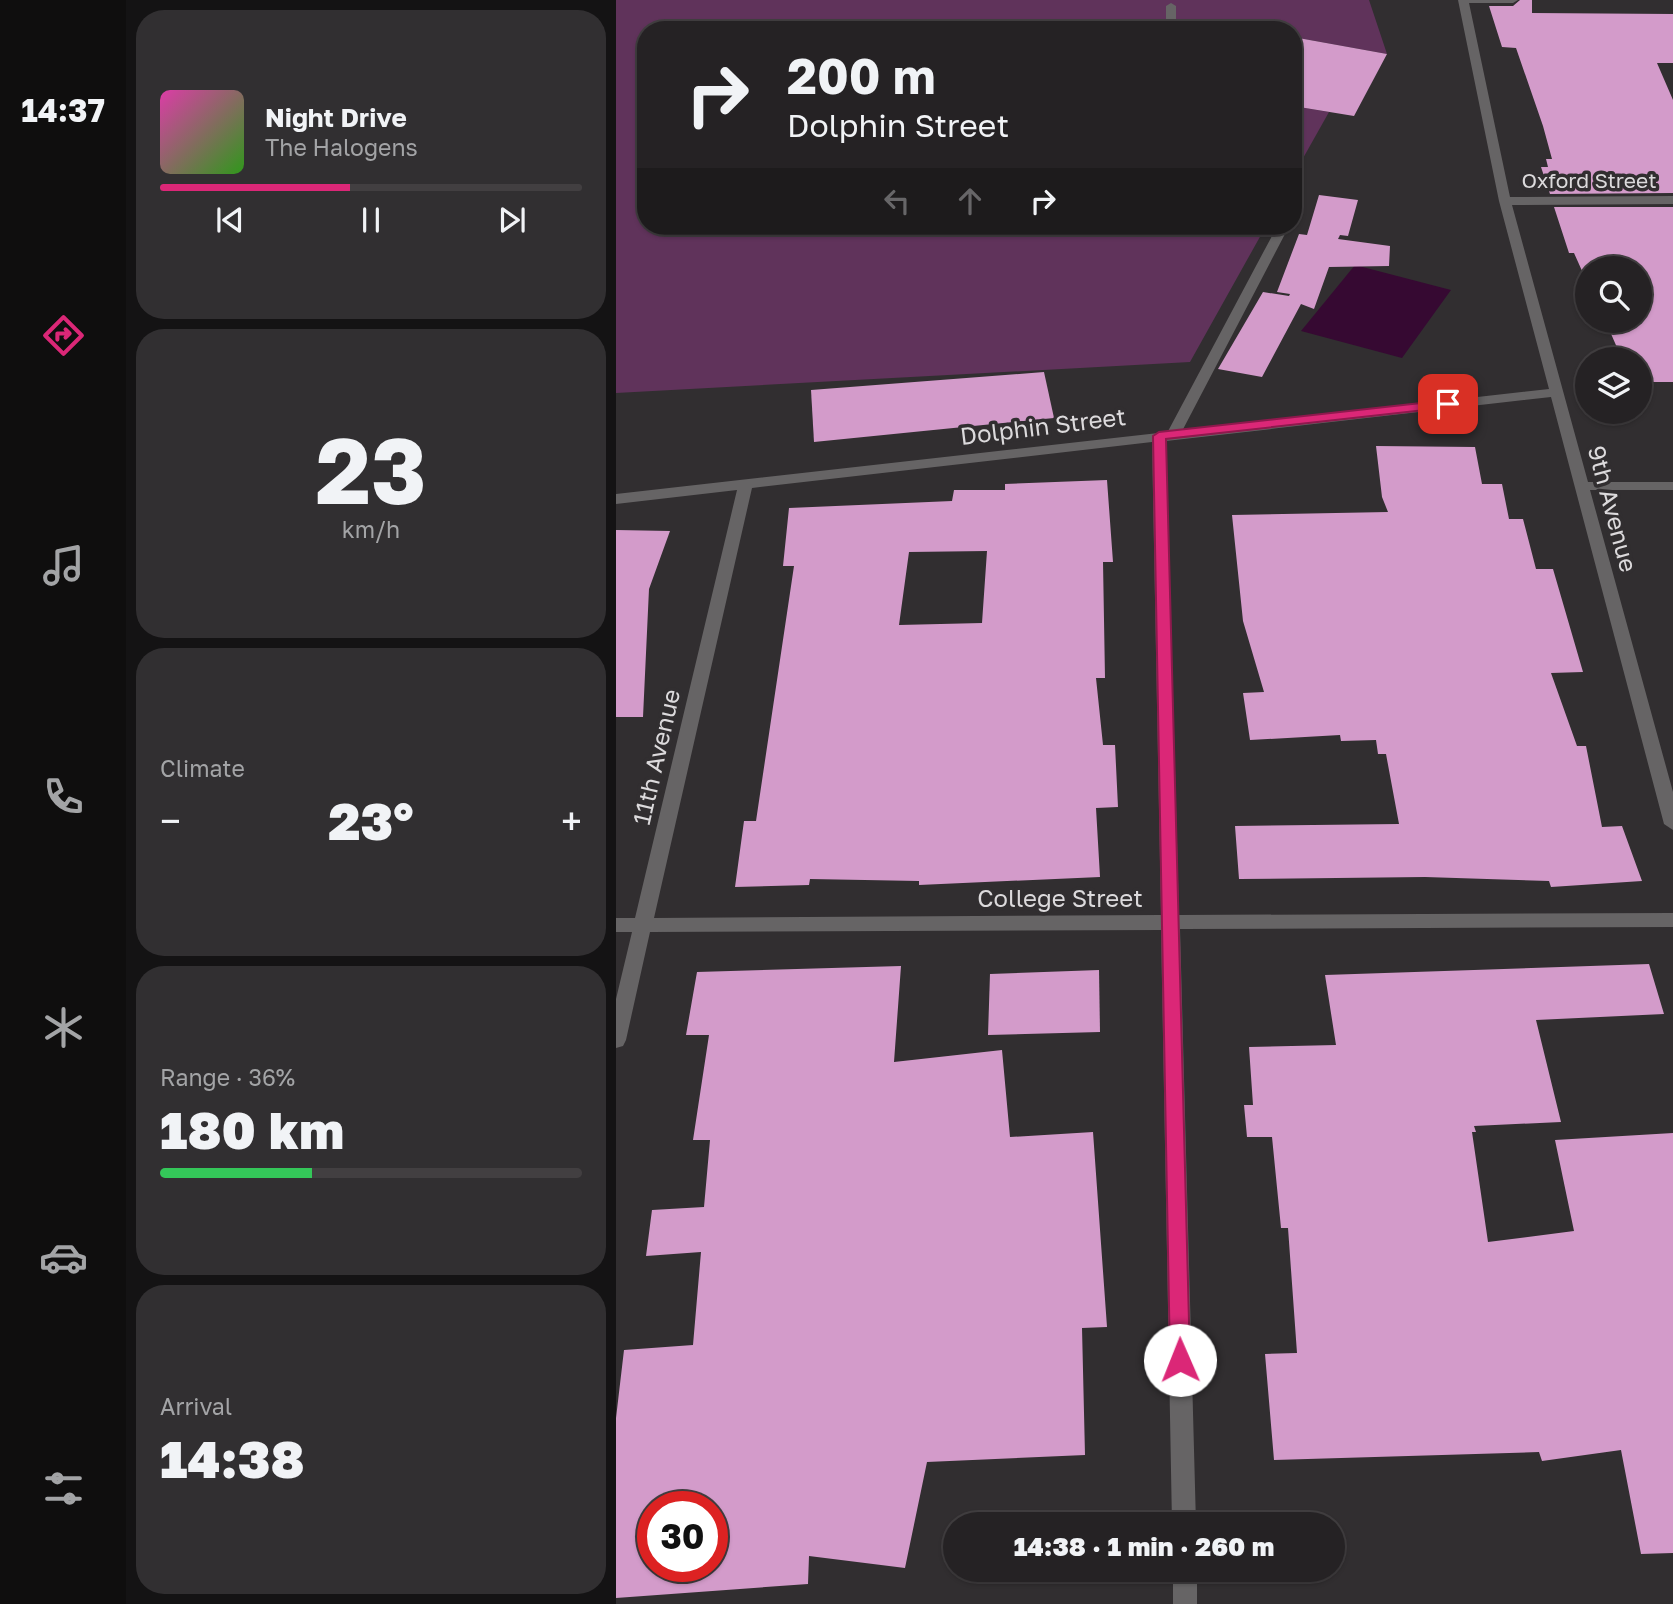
<!DOCTYPE html>
<meta charset="utf-8">
<style>
:root{--surface:#252224;--page:#312f31;--text:#f1f3f6;--muted:#a3a4a6;--line:#423f41;--accent:#db2777}
body{margin:0;font-family:"Golos Text",sans-serif;background:var(--page);color:var(--text);height:100vh;display:flex;flex-direction:column;font-size:26px;white-space:nowrap}
*{box-sizing:border-box;margin:0}
p{font-size:23px;color:var(--muted)}
.icon{flex:none;width:38px;height:38px;fill:none;stroke:currentColor;stroke-width:2;stroke-linecap:round;stroke-linejoin:round}
.map{position:relative;flex:1;overflow:hidden}
.details{display:flex;flex-direction:column;gap:10px;padding:10px;background:#141314;width:490px}
.details>*{flex:none}
.banner{position:absolute;left:21px;top:21px;width:665px;height:214px;border-radius:28px;box-shadow:0 2px 5px #0004,0 0 0 2px var(--line);background:#252224;color:var(--text);overflow:hidden}
.controls{position:absolute;left:959px;top:256px;display:grid;gap:14px}
.controls a{display:grid;place-items:center;width:77px;height:77px;border-radius:50%;background:var(--surface);box-shadow:0 2px 5px #0004,0 0 0 2px var(--line);font-size:35px}
.speed{position:absolute;left:21px;top:1491px;display:flex;gap:14px;font-size:35px;font-weight:700;text-align:center}
.speed>*{display:grid;place-content:center;width:91px;height:91px;border-radius:50%;background:var(--surface);box-shadow:0 2px 5px #0004,0 0 0 2px var(--line);line-height:1}
.speed .limit{border:10px solid #d22;background:#fff;color:#111}
.pin{position:absolute;display:grid;place-items:center;width:60px;height:60px;color:#fff;margin:-30px;border-radius:14px;box-shadow:0 4px 10px #0006}
.me{position:absolute;width:77px;margin:-38px;rotate:359deg;stroke-linejoin:round;filter:drop-shadow(0 0 5px #0008)}
.turn{display:flex;align-items:center;gap:24px;height:147px;padding:0 35px;font-size:32px}
.turn .icon{width:91px;height:91px;stroke-width:2.5}
.turn b{display:block;font-size:49px;line-height:60px}
.lanes{display:flex;align-items:center;height:66px;padding:0 35px;background:#0003;justify-content:center;gap:35px;direction:ltr}
.lanes .off{opacity:.35}
.big{font-size:52px;font-weight:800;line-height:1.1}
.details .card{flex:1;display:flex;flex-direction:column;justify-content:center;gap:10px;min-width:0;padding:0 24px;border-radius:28px;background:var(--page)}
.details .dial{align-items:center;gap:0}
.dial b{font-size:91px;line-height:1}
.song{display:flex;align-items:center;gap:21px}
.cover{width:84px;height:84px;border-radius:10px;background:linear-gradient(135deg,hsl(320 70% 55%),hsl(110 70% 35%))}
.played{height:7px;border-radius:4px;background:linear-gradient(90deg,var(--accent) 45%,var(--line) 45%)}
.keys{display:flex;justify-content:space-around;direction:ltr}
.heat{display:flex;justify-content:space-between;align-items:center;font-size:38px;direction:ltr}
.charge{height:10px;border-radius:5px;background:linear-gradient(90deg,#34c759 36%,var(--line) 0)}
.trip{position:absolute;left:327px;top:1512px;width:402px;height:70px;border-radius:35px;background:var(--surface);box-shadow:0 2px 5px #0004,0 0 0 2px var(--line);font-weight:800;line-height:70px;text-align:center}
main{display:flex;flex:1;min-height:0}
.tab-bar{display:flex;flex-direction:column;width:126px;justify-content:space-around;align-items:center;background:#0f0e0e;color:var(--muted)}
.tab-bar .icon{width:49px;height:49px}
.tab-bar .active{color:var(--accent)}
.tab-bar b{font-size:32px;color:var(--text)}
.map>svg:first-child{display:block}
.green{fill:#60335b}
.water{fill:#360932}
.building{fill:#d39bca;fill-rule:evenodd}
.lines{fill:none;stroke-linecap:round;stroke-linejoin:round}
.service{fill:#666465;fill-rule:evenodd}
.minor{fill:#666465;fill-rule:evenodd}
.route{fill:#db2777;stroke:#8e194d;stroke-width:2}
.labels{text-anchor:middle;stroke-width:7;stroke-linejoin:round;paint-order:stroke}
.far-street-label{font-size:21px;fill:#dcdadc;stroke:#312e30}
.street-label{font-size:24px;fill:#dcdadc;stroke:#312e30}
</style>
<main>
<nav class="tab-bar">
<b>14:37</b>
<svg class="icon active" aria-label="directions" viewBox="0 0 24 24"><path d="M12 3l9 9-9 9-9-9zM9 14v-3h6M13 9l2 2-2 2"/></svg>
<svg class="icon" aria-label="music" viewBox="0 0 24 24"><path d="M9 18V5l10-2v13"/><circle cx="6" cy="18" r="3"/><circle cx="16" cy="16" r="3"/></svg>
<svg class="icon" aria-label="phone" viewBox="0 0 24 24"><path d="M5 4h4l2 5-3 2q2 4 5 5l2-3 5 2v4C11 20 4 13 5 4z"/></svg>
<svg class="icon" aria-label="climate" viewBox="0 0 24 24"><path d="M12 3v18M4 7l16 10M4 17L20 7"/></svg>
<svg class="icon" aria-label="car" viewBox="0 0 24 24"><path d="M5 17H2v-5l4-1 3-4h7l3 4 3 1v5h-3M9 17h6M6 11h13"/><circle cx="7" cy="17" r="2"/><circle cx="17" cy="17" r="2"/></svg>
<svg class="icon" aria-label="filters" viewBox="0 0 24 24"><path d="M4 7h16M4 17h16"/><circle cx="9" cy="7" r="2"/><circle cx="15" cy="17" r="2"/></svg>
</nav>
<section class="details">
<div class="card">
<div class="song"><i class="cover"></i><div><b>Night Drive</b><p>The Halogens</p></div></div>
<div class="played"></div>
<div class="keys"><svg class="icon" aria-label="previous" viewBox="0 0 24 24"><path d="M18 5L8 12l10 7zM5 5v14"/></svg><svg class="icon" aria-label="pause" viewBox="0 0 24 24"><path d="M8 5v14M16 5v14"/></svg><svg class="icon" aria-label="next" viewBox="0 0 24 24"><path d="M6 5l10 7-10 7zM19 5v14"/></svg></div>
</div>
<div class="card dial"><b>23</b><p>km/h</p></div>
<div class="card"><p>Climate</p>
<div class="heat"><a>−</a><b class="big">23°</b><a>+</a></div>
</div>
<div class="card"><p>Range · 36%</p><b class="big">180 km</b><div class="charge"></div></div>
<div class="card"><p>Arrival</p><b class="big">14:38</b></div>
</section>
<div class="map">
<svg width="1057" height="1604" viewBox="0 0 1057 1604">
<rect width="100%" height="100%" fill="#312e30"/>
<g class="green">
<polygon points="0,0 753,0 771,54 677,37 677,30 30,30 30,226 650,226 574,362 0,393"/>
<polygon points="677,106 713,112 677,176"/>
</g>
<polygon class="water" points="739,265 835,290 786,358 685,331"/>
<g class="building">
<polygon points="904,0 916,0 916,13 1057,14 1057,63 1041,63 1057,100 1057,193 934,194 925,167 932,167 930,159 936,159 927,126 900,48 886,47 873,6 897,6"/>
<polygon points="677,37 771,54 738,116 677,106"/>
<polygon points="703,195 742,200 732,236 724,235 722,239 774,246 773,266 713,267 698,309 685,304 646,377 602,369 647,292 673,296 674,294 661,292 683,234 691,235"/>
<polygon points="938,207 1057,207 1057,382 1024,382 1024,359 1006,359 989,320 1024,320 1024,268 971,268 971,282 958,253 953,253"/>
<polygon points="428,372 438,418 198,442 195,390"/>
<polygon points="760,446 859,447 866,484 886,484 893,519 907,519 920,569 937,569 967,672 935,673 961,746 970,746 986,827 1006,826 1026,881 935,887 933,881 809,877 623,879 619,826 783,824 770,754 762,754 760,740 725,741 724,735 634,740 627,693 648,692 627,621 616,515 772,512 766,497"/>
<path d="M491,480L497,562H487L489,678H480L487,745H499L502,807L480,808L484,877L303,885V881L194,879L193,885L119,887L128,821H140L178,566H167L173,508L336,501L338,490H389V484ZM371,551L366,623L283,625L293,552Z"/>
<polygon points="0,530 54,531 33,589 27,717 0,717"/>
<polygon points="1033,964 1048,1014 920,1020 945,1122 858,1126 860,1132 856,1132 872,1242 958,1231 939,1140 1057,1133 1057,1553 1025,1554 1005,1450 926,1461 923,1452 658,1460 649,1354 681,1353 672,1228 665,1228 656,1137 631,1137 628,1105 637,1105 633,1047 720,1045 709,975"/>
<path d="M285,966L278,1062L386,1050L394,1137L477,1132L491,1327L466,1328L469,1455L311,1462L289,1568L193,1556L192,1584L0,1598V1418L8,1350L77,1345L85,1252L30,1256L36,1210L88,1207L94,1140H77L93,1035H70L81,972ZM37,1507H96V1566H37Z"/>
<polygon points="483,970 484,1032 372,1035 374,974"/>
</g>
<g class="lines">
<g class="service">
<polygon points="555,3 560,6 560,30 550,30 550,6"/>
<polygon points="658,226 670,226 669,234 564,435 562,438 552,438 550,435 657,234"/>
</g>
<g class="minor">
<path d="M842,0H902L897,3H853L894,197L1057,196V204L896,205L972,482H1057V490H974L1057,792V830L1048,824L935,397L550,441L563,915L1057,913V927L564,929L580,1524H556L545,930L34,932L10,1040L7,1046L0,1048V999L16,932H0V918H19L121,490L0,504V494L933,389L883,201ZM536,442L545,915L38,918L136,488Z"/>
<rect x="557" y="1570" width="24" height="34"/>
</g>
</g>
<polygon class="route" points="832,400 836,401 836,407 550,439 574,1360 571,1367 564,1370 557,1367 554,1360 537,436 543,432"/>
<g class="labels">
<g class="far-street-label">
<text x="973" y="188">Oxford Street</text>
</g>
<g class="street-label">
<text transform="translate(427 427) rotate(-7)" y="8">Dolphin Street</text>
<text transform="translate(996 509) rotate(75)" y="8">9th Avenue</text>
<text transform="translate(41 757) rotate(-77)" y="8">11th Avenue</text>
<text x="444" y="907">College Street</text>
</g>
</g>
</svg>
<div class="controls">
<a><svg class="icon" aria-label="search" viewBox="0 0 24 24"><circle cx="10" cy="10" r="6"/><path d="M15 15l6 6"/></svg></a>
<a><svg class="icon" aria-label="layers" viewBox="0 0 24 24"><path d="M12 4l9 5-9 5-9-5zM3 14l9 5 9-5"/></svg></a>
</div>
<div class="speed"><div class="limit">30</div></div>
<div class="pin" style="left:832px;top:404px;background:#d93025"><svg class="icon" aria-label="arrive" viewBox="0 0 24 24"><path d="M6 21V4h12l-3 4 3 4H6"/></svg></div>
<svg class="me" style="left:564px;top:1360px" viewBox="-20 -20 40 40"><circle r="19" fill="#fff"/><path d="M0-13L10 11 0 6-10 11z" fill="#db2777"/></svg>
<div class="trip">14:38 · 1 min · 260 m</div>
<div class="banner">
<div class="turn"><svg class="icon" aria-label="right" viewBox="0 0 24 24"><path d="M7 20v-9h11M14 6l5 5-5 5"/></svg><div><b>200 m</b>Dolphin Street</div></div>
<div class="lanes"><svg class="icon off" aria-label="left" viewBox="0 0 24 24"><path d="M17 20v-9H6M10 6l-5 5 5 5"/></svg><svg class="icon off" aria-label="ahead" viewBox="0 0 24 24"><path d="M12 20V5M6 11l6-6 6 6"/></svg><svg class="icon" aria-label="right" viewBox="0 0 24 24"><path d="M7 20v-9h11M14 6l5 5-5 5"/></svg></div>
</div>
</div>
</main>
